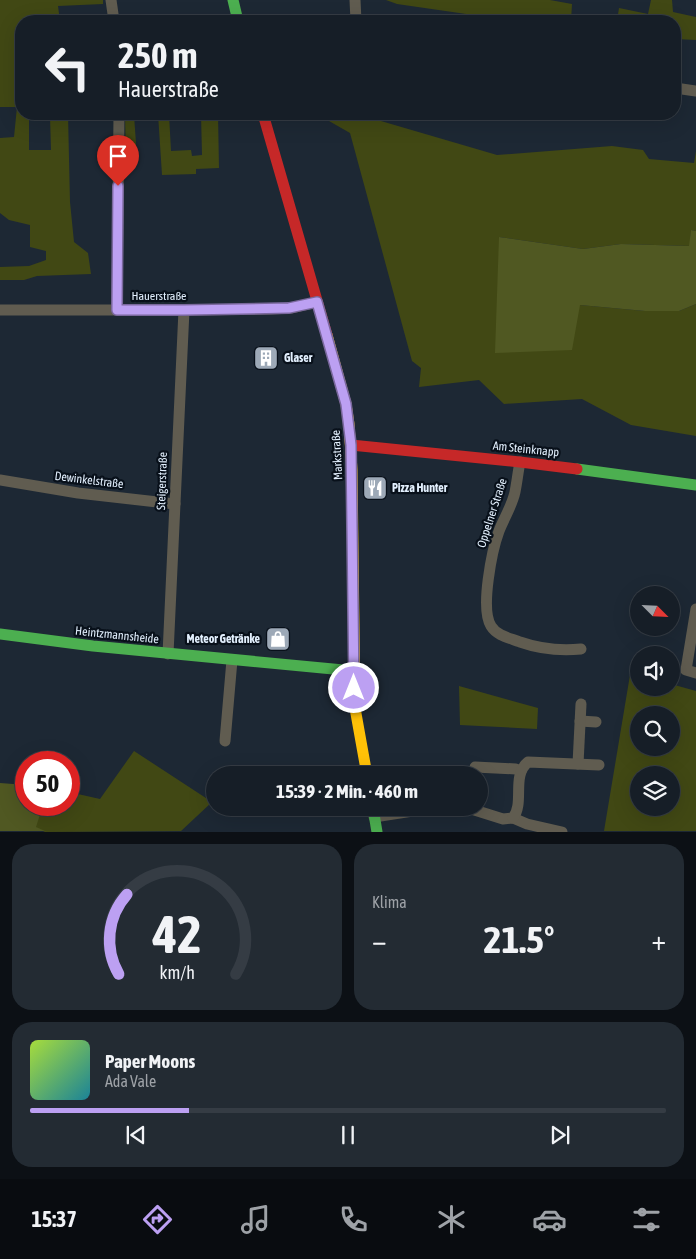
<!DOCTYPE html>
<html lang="de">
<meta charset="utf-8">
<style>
:root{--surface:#161e27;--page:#232b33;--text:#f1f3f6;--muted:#9ea2a7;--line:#353c44;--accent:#bca0f2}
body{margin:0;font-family:"Asap Condensed",sans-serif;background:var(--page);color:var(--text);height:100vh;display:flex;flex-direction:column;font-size:19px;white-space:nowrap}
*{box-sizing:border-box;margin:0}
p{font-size:16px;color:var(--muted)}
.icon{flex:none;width:28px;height:28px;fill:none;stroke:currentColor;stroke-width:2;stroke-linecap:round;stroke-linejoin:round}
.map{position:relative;height:832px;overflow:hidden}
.side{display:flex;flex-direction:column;gap:12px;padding:12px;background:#0c1015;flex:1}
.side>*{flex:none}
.hud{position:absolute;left:15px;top:15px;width:666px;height:105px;border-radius:20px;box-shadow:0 5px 20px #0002,0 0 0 1px var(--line);background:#161e27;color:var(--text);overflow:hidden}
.needle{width:32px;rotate:114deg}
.controls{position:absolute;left:630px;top:586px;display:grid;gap:10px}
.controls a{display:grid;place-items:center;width:50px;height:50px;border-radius:50%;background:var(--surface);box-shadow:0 5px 20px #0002,0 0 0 1px var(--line);font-size:25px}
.speed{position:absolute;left:15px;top:751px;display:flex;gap:10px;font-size:25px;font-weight:700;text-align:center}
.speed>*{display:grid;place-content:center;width:65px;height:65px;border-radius:50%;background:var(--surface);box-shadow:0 5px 20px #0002,0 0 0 1px var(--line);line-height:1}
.speed .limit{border:8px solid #d22;background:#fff;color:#111}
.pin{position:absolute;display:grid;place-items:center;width:42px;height:42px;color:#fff;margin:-51px -21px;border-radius:50% 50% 50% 0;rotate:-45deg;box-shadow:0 0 5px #0007}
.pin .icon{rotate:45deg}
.me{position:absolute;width:55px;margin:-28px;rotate:0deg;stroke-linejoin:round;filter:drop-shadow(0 0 4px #0008)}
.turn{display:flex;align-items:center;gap:18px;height:105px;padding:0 20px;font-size:22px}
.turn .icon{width:65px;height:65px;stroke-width:2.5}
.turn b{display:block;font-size:35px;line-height:42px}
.big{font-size:38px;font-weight:700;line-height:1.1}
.side .widget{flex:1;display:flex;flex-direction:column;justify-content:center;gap:8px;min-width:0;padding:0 18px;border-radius:20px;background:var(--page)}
.side .dial{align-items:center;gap:0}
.dial svg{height:130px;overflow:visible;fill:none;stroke:var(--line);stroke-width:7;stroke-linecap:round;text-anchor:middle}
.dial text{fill:var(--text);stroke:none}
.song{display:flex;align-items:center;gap:15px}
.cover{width:60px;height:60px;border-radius:8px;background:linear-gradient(135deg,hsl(80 70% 55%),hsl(190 70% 35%))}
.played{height:5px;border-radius:2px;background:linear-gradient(90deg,var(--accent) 25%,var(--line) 25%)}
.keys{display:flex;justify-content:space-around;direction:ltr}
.heat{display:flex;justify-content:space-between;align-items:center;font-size:28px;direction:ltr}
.side .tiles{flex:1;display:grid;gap:12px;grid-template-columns:1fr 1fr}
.widget:last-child{grid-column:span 2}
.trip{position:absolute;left:206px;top:766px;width:282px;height:50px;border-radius:25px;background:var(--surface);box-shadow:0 5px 20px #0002,0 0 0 1px var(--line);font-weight:700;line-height:50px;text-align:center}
.dock{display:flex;height:80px;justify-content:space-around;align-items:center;background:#090c10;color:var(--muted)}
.dock .icon{width:35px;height:35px}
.dock .selected{color:var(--accent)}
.dock b{font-size:22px;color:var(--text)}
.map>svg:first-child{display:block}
.green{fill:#414814;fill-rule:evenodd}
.forest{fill:#505822}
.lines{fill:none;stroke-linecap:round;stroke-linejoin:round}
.street{stroke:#605c50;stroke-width:11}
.fast{stroke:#4caf50;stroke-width:11}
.slow{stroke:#ffc107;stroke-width:11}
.jam{stroke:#c62828;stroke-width:11}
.route-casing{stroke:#7a689d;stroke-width:12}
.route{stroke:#bca0f2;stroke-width:9}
.labels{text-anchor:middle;stroke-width:4.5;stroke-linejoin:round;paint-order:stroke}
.street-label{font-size:12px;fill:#e2effd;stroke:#08101a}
.poi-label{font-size:12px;font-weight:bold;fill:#e2effd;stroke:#08101a;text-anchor:start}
</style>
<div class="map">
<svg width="696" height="832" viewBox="0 0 696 832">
<rect width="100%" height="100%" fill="#1d2834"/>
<g class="green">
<polygon points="0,0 103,0 103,4 58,6 60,21 21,21 21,114 29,114 29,150 51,150 50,116 52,114 68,114 70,202 74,242 88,253 91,274 37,276 24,280 0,280 0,267 29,266 46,260 46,251 30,247 30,225 9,220 0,213 0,138 14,137 17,107 0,107"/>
<polygon points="386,0 550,0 572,4 571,21 501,21 487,17 397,4"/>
<polygon points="651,0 672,0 673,12 696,17 696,40 675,39 675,21 617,21 619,8 648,14"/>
<polygon points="158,114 169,114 171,151 191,150 192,156 202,155 201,114 218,114 219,168 196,169 196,174 162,175"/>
<polygon points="342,114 357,114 497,155 612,146 643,150 649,159 694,163 696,151 696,231 691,230 690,246 621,244 583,249 499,237 580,305 645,311 679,311 696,304 696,436 631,425 582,399 504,404 479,380 419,387 421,368 412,361 350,133 329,121"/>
<polygon points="125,115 134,115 137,158 126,158"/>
<path d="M631,669L639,670V688H671V684L696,691V831H604ZM639,715H671V748H639ZM639,775H671V808H639Z"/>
<polygon points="459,686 538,708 537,729 460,725"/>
<polygon points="134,751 212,802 181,831 45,832 35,827 43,805 69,805 69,792 100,799"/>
</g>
<g class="forest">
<polygon points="691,230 696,231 696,304 679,311 645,311 580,305 572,350 495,353 499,237 583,249 621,244 689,246"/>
<polygon points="0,783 26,785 26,805 43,805 36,827 45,831 0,831"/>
</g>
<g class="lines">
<g class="street">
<polyline points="111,0 114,21"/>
<polyline points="355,0 356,21"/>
<polyline points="675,88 696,91"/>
<polyline points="0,310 184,310 271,309 292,308 317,302"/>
<polyline points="117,310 119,114"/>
<path d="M520,462C518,472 517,482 515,492C512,506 504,518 499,531C492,550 480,609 491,626C497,636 510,638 520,642C540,649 560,651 581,649"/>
<polyline points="0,480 78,493 175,504"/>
<polyline points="696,609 686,670 696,673"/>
<polyline points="168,654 184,310"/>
<polyline points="580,721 596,722"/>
<polyline points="225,741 232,660"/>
<polyline points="578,764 581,704"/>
<polyline points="475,767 516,769 521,771"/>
<polyline points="468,808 503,819 513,818 527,824 562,832"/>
<polyline points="374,817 432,808"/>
<path d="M513,818C525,802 511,776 528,762L599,765"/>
</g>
<g class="fast">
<polyline points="233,0 238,21"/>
<polyline points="577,469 696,485"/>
<polyline points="0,634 93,646 354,671"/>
<polyline points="373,808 377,832"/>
</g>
<polyline class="slow" points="327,335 346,404 349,424 352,470 355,708 367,775"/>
<g class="jam">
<polyline points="263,114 327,335"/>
<polyline points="351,445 520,462 577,469"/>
</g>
</g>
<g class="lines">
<defs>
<polyline id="route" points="118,186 117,310 184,310 289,308 317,302 346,404 351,445 354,688"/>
</defs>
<use href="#route" class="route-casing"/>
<use href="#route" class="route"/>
</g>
<defs>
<symbol id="building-square" viewBox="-11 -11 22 22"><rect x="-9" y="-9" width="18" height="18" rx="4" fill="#9da9b7" stroke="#08101a"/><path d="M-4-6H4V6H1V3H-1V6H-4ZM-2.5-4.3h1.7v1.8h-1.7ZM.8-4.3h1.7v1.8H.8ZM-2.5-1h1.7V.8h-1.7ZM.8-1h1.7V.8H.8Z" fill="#fff"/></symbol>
<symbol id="restaurant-square" viewBox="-11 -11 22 22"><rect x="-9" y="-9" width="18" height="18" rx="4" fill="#9da9b7" stroke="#08101a"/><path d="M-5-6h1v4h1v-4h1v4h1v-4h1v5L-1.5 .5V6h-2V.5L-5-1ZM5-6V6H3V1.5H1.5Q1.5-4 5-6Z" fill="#fff"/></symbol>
<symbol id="shop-square" viewBox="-11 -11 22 22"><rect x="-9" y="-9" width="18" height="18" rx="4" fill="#9da9b7" stroke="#08101a"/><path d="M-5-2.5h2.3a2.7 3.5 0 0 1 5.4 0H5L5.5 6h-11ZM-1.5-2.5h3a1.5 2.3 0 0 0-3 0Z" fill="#fff"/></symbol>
</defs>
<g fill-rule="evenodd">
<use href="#building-square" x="252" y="344" width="28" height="28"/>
<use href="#restaurant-square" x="361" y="474" width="28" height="28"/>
<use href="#shop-square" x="264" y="625" width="28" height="28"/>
</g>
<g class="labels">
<g class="street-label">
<text x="159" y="300">Hauerstraße</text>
<text transform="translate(526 449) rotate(6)" y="4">Am Steinknapp</text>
<text transform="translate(337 455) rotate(-93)" y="4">Markstraße</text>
<text transform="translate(89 480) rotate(7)" y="4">Dewinkelstraße</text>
<text transform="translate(162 481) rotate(-88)" y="4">Steigerstraße</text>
<text transform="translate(492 513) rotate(-72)" y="4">Oppelner Straße</text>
<text transform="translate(117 635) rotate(6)" y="4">Heintzmannsheide</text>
</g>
<g class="poi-label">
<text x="284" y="362">Glaser</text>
<text x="392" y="492">Pizza Hunter</text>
<text x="260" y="643" text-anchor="end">Meteor Getränke</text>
</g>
</g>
</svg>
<div class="controls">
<a><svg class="needle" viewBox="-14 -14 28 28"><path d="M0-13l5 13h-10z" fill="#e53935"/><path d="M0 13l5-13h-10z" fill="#9ea2a7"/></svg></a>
<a><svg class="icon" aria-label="sound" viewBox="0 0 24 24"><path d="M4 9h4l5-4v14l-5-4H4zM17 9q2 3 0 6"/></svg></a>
<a><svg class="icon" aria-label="search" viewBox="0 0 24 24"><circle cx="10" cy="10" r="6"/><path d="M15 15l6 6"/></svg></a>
<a><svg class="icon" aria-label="layers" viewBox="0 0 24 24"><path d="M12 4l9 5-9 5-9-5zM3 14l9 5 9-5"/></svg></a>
</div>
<div class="speed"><div class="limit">50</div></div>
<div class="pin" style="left:118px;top:186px;background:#d93025"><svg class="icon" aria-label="arrive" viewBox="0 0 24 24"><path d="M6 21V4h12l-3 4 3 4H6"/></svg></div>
<svg class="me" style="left:354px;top:688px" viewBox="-20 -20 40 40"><circle r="17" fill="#bca0f2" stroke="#fff" stroke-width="3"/><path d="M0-11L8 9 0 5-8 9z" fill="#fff"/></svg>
<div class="trip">15:39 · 2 Min. · 460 m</div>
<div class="hud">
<div class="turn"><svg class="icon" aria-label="left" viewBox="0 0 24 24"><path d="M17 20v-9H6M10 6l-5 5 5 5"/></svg><div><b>250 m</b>Hauerstraße</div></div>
</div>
</div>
<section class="side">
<div class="tiles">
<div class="widget dial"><svg viewBox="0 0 100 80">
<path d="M14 69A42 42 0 1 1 86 69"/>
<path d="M14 69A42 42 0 0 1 19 20" stroke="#bca0f2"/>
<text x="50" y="56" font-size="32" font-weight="700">42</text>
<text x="50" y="72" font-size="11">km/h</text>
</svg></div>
<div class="widget"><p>Klima</p>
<div class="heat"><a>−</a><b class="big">21.5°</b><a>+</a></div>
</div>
<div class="widget">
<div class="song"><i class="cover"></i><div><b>Paper Moons</b><p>Ada Vale</p></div></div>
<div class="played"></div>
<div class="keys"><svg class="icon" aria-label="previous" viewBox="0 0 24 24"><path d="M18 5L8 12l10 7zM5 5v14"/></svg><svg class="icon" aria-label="pause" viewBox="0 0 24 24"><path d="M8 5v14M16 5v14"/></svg><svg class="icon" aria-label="next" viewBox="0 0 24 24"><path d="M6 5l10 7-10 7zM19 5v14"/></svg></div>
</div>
</div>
</section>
<nav class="dock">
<b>15:37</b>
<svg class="icon selected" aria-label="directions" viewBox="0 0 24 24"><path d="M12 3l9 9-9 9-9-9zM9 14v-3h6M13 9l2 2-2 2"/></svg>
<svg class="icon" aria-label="music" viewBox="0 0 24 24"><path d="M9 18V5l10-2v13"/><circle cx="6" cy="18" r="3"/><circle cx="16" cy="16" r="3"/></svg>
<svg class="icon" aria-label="phone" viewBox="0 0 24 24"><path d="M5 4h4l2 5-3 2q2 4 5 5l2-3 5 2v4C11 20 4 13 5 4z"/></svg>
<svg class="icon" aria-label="climate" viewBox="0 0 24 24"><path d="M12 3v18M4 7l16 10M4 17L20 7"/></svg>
<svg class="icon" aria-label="car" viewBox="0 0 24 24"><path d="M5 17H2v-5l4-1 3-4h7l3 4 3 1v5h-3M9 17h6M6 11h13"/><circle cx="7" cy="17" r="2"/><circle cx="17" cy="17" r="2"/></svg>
<svg class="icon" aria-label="filters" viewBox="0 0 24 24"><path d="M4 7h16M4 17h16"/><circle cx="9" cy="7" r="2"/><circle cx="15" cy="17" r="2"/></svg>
</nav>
